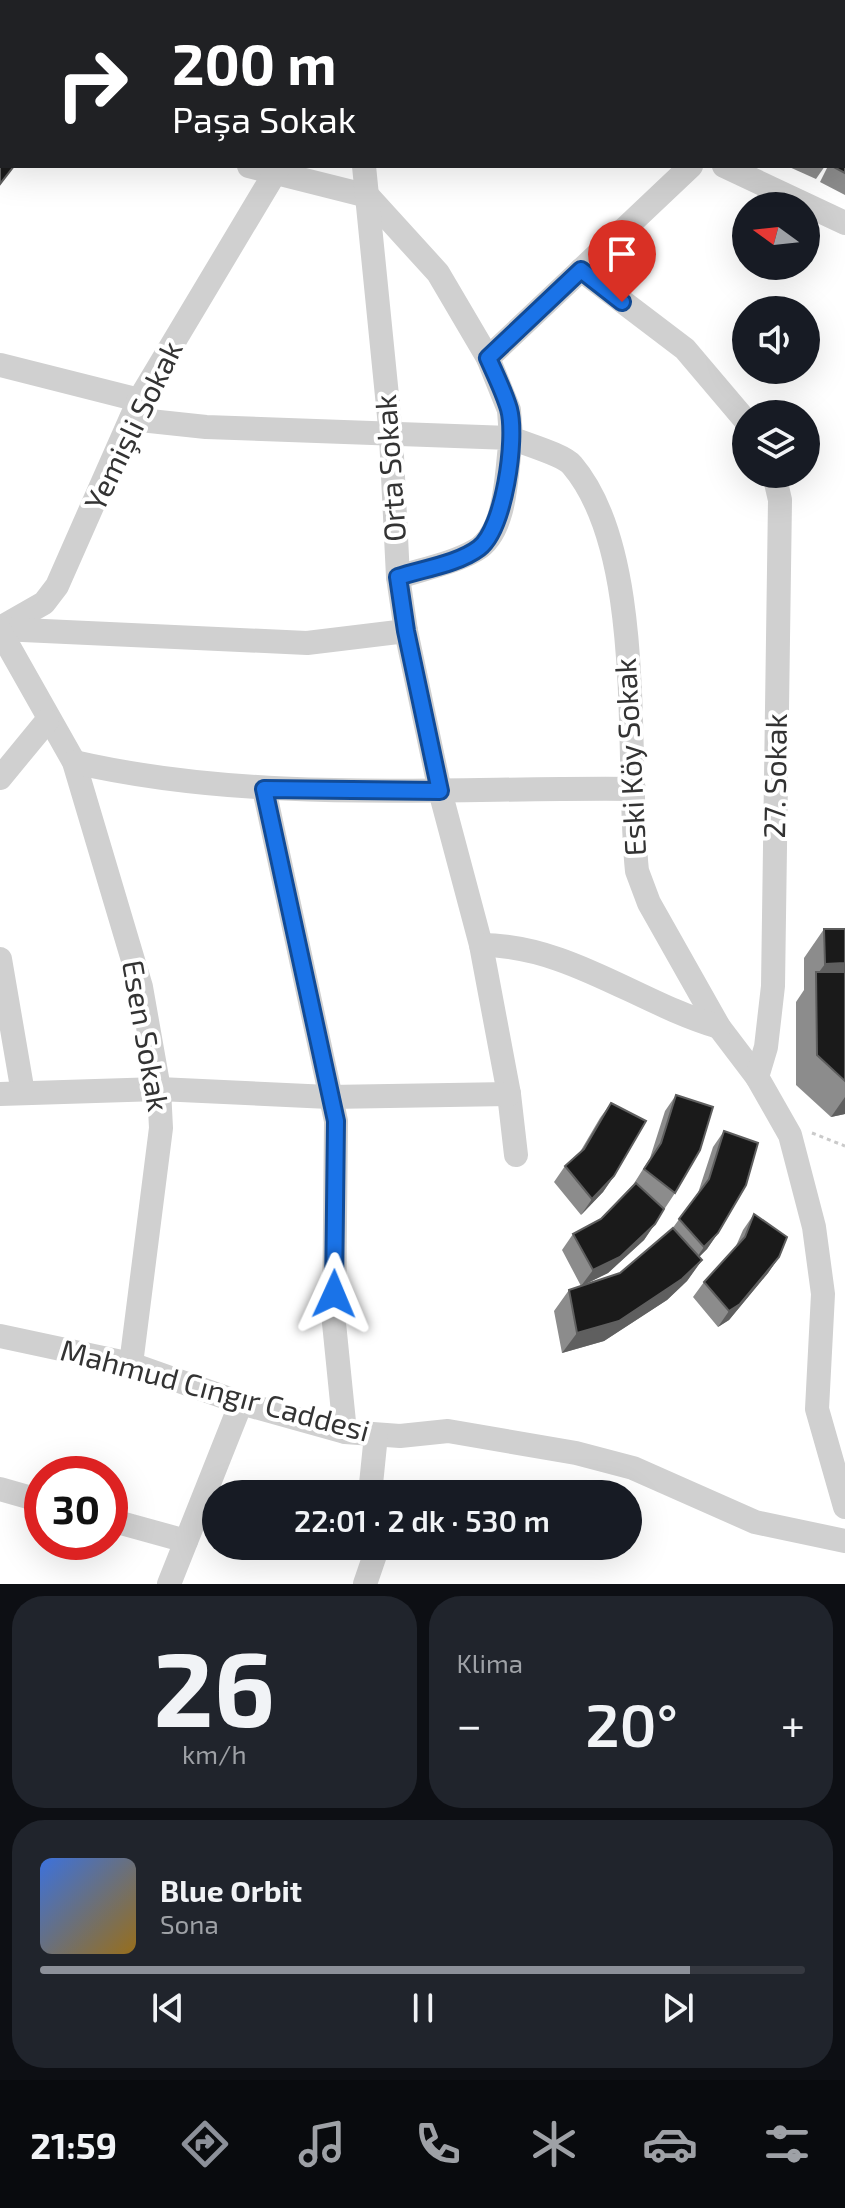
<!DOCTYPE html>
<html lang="tr">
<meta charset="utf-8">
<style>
:root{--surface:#171b24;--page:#20242c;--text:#f1f3f6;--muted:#9ea1a6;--line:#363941;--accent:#8c9099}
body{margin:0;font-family:"Exo 2",sans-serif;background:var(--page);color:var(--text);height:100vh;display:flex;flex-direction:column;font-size:30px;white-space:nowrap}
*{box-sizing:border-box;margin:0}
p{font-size:26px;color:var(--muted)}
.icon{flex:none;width:44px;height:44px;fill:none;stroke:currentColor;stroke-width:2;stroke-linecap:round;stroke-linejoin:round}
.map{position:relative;height:1584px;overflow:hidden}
.side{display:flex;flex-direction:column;gap:12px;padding:12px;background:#0d0f14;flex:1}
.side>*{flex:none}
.banner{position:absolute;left:0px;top:0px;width:846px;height:168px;box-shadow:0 8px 32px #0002;background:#202124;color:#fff;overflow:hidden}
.needle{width:52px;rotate:285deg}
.buttons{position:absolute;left:732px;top:192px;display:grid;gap:16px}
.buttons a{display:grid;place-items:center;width:88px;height:88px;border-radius:50%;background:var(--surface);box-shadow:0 8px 32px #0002;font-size:40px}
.speed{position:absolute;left:24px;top:1456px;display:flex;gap:16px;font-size:40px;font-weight:700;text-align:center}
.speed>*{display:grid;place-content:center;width:104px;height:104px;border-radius:50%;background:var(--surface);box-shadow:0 8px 32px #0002;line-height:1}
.speed .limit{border:12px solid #d22;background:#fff;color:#111}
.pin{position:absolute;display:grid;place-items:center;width:68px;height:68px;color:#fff;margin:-82px -34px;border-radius:50% 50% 50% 0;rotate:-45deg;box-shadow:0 0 8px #0007}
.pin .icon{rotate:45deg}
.me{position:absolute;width:88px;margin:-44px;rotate:1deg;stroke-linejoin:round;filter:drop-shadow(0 0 6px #0008)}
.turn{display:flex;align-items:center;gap:28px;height:168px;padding:0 40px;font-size:36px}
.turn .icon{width:104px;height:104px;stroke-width:2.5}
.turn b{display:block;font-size:56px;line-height:68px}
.big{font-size:60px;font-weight:600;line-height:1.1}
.side .card{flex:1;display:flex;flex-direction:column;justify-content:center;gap:12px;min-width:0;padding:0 28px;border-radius:32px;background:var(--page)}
.side .dial{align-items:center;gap:0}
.dial b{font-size:104px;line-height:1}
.song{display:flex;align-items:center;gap:24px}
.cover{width:96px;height:96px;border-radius:12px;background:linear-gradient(135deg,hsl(220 70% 55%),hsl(40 70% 35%))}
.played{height:8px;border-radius:4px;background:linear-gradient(90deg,var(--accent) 85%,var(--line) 85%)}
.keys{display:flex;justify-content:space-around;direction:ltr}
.heat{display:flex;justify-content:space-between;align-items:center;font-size:44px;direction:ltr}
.side .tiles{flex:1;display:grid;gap:12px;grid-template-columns:1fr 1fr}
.card:last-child{grid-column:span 2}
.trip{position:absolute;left:202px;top:1480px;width:440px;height:80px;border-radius:40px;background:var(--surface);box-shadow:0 8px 32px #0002;font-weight:600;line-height:80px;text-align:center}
.tab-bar{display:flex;height:128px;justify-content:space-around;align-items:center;background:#090b0e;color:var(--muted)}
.tab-bar .icon{width:56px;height:56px}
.tab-bar .selected{color:var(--accent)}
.tab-bar b{font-size:36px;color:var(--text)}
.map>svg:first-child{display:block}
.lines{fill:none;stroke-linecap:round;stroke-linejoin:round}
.path{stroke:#cacaca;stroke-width:3;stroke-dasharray:4 4;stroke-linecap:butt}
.minor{stroke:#d0d0d0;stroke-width:24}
.wall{fill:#8c8c8c}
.shaded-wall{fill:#5f5f5f}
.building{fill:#1a1a1a;stroke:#5f5f5f;stroke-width:2}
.route-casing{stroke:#114b97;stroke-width:20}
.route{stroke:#1a73e8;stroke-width:14}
.labels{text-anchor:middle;stroke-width:8;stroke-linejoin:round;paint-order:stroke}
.street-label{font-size:30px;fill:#333;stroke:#fff}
</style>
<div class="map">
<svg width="845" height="1584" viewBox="0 0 845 1584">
<rect width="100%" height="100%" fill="#fff"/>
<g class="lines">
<polyline class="path" points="812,1133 845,1146"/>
<g class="minor">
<polyline points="401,0 402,2"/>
<polyline points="224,2 225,0"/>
<polyline points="382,2 383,0"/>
<polyline points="702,2 703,0"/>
<polyline points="0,27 2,28"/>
<path d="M249,166L368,196L438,273L488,358L509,410L511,438C525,444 564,455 572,465C647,553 625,759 637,871L649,903L719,1027L757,1077L790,1135L814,1227L823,1294L817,1409L845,1507"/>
<polyline points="364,166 391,436 398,577 406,631 440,791 481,945 509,1094 516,1155"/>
<polyline points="724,166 845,223"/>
<polyline points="581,270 685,349 746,421"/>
<polyline points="488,358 691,166"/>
<polyline points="0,365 139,400"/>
<path d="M131,419L206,427L511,438C506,470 508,531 476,550C454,563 423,569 398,577"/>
<polyline points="0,628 44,603 57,586 139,400 279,166"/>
<polyline points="1,629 307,643 406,631"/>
<polyline points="0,631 74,762 141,987 159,1089 161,1128 131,1364"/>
<path d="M74,762C257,804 447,787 634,789"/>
<polyline points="0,778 47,721"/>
<polyline points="264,789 336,1121 334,1323 345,1432"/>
<path d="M481,945C568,945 638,1003 719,1027"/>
<polyline points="0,959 23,1093"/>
<polyline points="757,1077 766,1047 773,986 780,500 774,474"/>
<polyline points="0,1094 159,1089 329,1097 509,1094"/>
<polyline points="0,1336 131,1364 241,1403 345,1432 400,1436 448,1431 576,1453 633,1468 755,1522 845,1541"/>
<polyline points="0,1489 42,1501"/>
<polyline points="370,1494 376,1435"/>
<polyline points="110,1520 186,1541"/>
<polyline points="169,1584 241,1403"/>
<polyline points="365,1584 378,1546"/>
</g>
</g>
<g class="wall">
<polygon points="845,138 845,195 820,182 828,166 844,166"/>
<polygon points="787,166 825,166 816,179"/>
<polygon points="824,929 845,929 845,1114 831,1117 796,1085 796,1002 804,990 804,958"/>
<polygon points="676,1095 675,1193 644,1240 608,1273 584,1285 620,1273 672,1229 698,1193 713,1147 724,1131 718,1233 707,1249 699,1257 702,1260 687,1281 667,1300 604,1341 562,1353 554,1311 569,1290 581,1286 562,1250 573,1234 601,1219 633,1185 650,1158 665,1111"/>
<polygon points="611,1103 614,1176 603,1192 581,1215 554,1182 565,1166 580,1152 600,1118"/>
<polygon points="754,1214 779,1257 768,1273 729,1320 718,1327 693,1297 704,1282 736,1246 743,1230"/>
</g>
<g class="shaded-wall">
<polygon points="845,963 845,992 816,976 825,964"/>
<polygon points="845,1097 845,1114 831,1117"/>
<polygon points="614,1176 603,1192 581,1215 592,1199"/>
<polygon points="655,1224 644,1240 608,1273 581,1286 593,1270"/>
<polygon points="718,1233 707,1249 693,1263 704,1247"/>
<polygon points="779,1257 768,1273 729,1320 718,1327 729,1311"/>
<polygon points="702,1260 687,1281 667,1300 604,1341 562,1353 577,1333"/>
</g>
<g class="building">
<rect x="844" y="20" width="1" height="30"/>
<polygon points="0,28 2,30 2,91 0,94"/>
<polygon points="844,96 845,96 845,123 844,122"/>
<polygon points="0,121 2,123 2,166 14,166 0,184"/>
<polygon points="845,139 845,173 832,166 844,166"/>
<polygon points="824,929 845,929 845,963 825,964"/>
<polygon points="816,972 845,972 845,1081 817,1055"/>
<polygon points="676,1095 713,1107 700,1150 675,1193 644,1169 661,1143"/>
<polygon points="611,1103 646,1121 614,1176 592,1199 565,1166 584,1149"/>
<polygon points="724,1131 758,1143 746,1185 718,1233 704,1247 679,1219 709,1179"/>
<polygon points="636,1183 664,1209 655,1224 620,1257 593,1270 573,1234 601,1219"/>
<polygon points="754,1214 787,1237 779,1257 740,1304 729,1311 704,1282 745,1237"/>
<polygon points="673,1228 702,1260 682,1279 619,1321 577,1333 569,1290 620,1273"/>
</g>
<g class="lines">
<defs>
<path id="route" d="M334,1294L336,1121L264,789L440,791L406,631L398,577C422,569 458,564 479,548C504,529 517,439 509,409C504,392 495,374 488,358L581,270L622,302"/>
</defs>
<use href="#route" class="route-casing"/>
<use href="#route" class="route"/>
</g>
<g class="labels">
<g class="street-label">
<text transform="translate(134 426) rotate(-64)" y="10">Yemişli Sokak</text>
<text transform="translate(391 468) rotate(-94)" y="10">Orta Sokak</text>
<text transform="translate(631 757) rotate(-93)" y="10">Eski Köy Sokak</text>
<text transform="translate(776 776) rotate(-89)" y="10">27. Sokak</text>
<text transform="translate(145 1036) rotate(80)" y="10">Esen Sokak</text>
<text transform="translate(215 1391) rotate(15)" y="10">Mahmud Cıngır Caddesi</text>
</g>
</g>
</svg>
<div class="buttons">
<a><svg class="needle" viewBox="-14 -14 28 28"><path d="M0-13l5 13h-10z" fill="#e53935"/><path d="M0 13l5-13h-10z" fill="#9ea1a6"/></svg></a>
<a><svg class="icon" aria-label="sound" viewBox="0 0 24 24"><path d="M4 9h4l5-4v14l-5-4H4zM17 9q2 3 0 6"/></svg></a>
<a><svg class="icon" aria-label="layers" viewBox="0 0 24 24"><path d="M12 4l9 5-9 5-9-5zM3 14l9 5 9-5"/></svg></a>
</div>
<div class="speed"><div class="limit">30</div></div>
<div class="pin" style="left:622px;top:302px;background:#d93025"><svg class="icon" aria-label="arrive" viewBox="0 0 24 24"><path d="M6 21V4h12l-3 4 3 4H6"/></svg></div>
<svg class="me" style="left:334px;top:1294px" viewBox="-20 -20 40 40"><path d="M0-17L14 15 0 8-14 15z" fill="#1a73e8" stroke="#fff" stroke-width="4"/></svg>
<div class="trip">22:01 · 2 dk · 530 m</div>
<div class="banner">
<div class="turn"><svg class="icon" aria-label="right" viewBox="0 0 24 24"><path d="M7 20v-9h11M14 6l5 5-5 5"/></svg><div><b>200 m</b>Paşa Sokak</div></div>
</div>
</div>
<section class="side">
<div class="tiles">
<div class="card dial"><b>26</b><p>km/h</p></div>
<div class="card"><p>Klima</p>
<div class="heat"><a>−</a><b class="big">20°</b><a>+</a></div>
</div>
<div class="card">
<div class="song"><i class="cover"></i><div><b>Blue Orbit</b><p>Sona</p></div></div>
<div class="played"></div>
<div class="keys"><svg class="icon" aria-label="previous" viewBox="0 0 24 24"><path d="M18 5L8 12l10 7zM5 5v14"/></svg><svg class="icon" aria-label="pause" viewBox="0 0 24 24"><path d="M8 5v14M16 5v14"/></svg><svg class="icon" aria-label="next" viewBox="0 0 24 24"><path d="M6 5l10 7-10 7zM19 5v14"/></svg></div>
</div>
</div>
</section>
<nav class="tab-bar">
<b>21:59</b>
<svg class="icon selected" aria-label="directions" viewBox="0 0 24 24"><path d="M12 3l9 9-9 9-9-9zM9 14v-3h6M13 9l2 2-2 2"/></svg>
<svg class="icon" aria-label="music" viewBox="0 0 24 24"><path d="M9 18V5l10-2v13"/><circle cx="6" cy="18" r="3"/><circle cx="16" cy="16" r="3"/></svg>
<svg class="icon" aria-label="phone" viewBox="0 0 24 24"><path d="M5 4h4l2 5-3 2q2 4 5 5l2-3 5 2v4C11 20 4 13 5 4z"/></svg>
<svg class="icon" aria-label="climate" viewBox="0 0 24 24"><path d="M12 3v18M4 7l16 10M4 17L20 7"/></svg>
<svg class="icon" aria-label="car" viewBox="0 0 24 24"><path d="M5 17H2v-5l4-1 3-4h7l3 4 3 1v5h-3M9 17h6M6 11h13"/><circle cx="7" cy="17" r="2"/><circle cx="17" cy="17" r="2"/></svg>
<svg class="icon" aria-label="filters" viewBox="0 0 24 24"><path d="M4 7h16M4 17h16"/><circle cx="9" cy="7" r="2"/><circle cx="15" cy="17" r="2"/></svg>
</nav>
